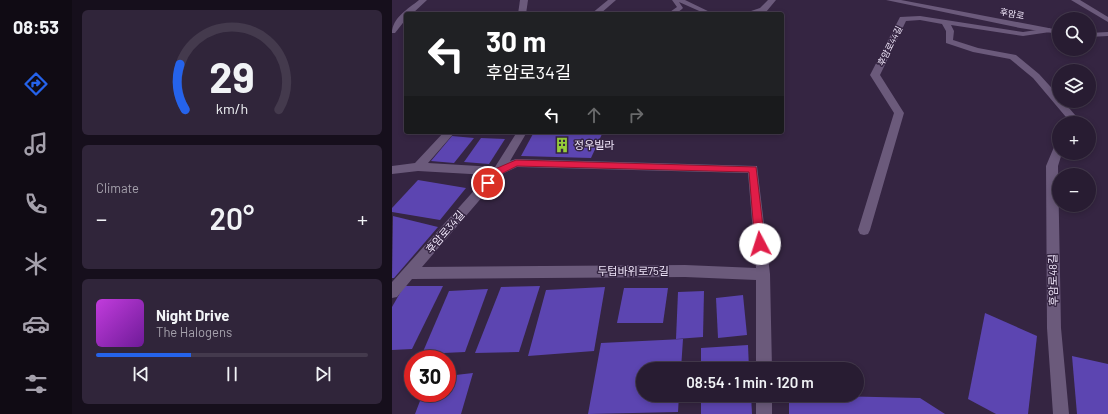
<!DOCTYPE html>
<meta charset="utf-8">
<style>
:root{--surface:#281c32;--page:#30253a;--text:#f1f3f6;--muted:#a5a1ac;--line:#443a4d;--accent:#2563eb}
body{margin:0;font-family:Barlow,"Noto Sans KR",sans-serif;background:var(--page);color:var(--text);height:100vh;display:flex;flex-direction:column;font-size:15px;white-space:nowrap}
*{box-sizing:border-box;margin:0}
p{font-size:13px;color:var(--muted)}
.icon{flex:none;width:22px;height:22px;fill:none;stroke:currentColor;stroke-width:2;stroke-linecap:round;stroke-linejoin:round}
.map{position:relative;flex:1;overflow:hidden}
.sheet{display:flex;flex-direction:column;gap:10px;padding:10px;background:#160f1c;width:320px}
.sheet>*{flex:none}
.hud{position:absolute;left:12px;top:12px;width:380px;height:122px;border-radius:4px;box-shadow:0 2px 6px #0003,0 0 0 1px var(--line);background:#202124;color:#fff;overflow:hidden}
.controls{position:absolute;left:660px;top:12px;display:grid;gap:8px}
.controls a{display:grid;place-items:center;width:44px;height:44px;border-radius:50%;background:var(--surface);box-shadow:0 2px 6px #0003,0 0 0 1px var(--line);font-size:20px}
.speed{position:absolute;left:12px;top:350px;display:flex;gap:8px;font-size:20px;font-weight:700;text-align:center}
.speed>*{display:grid;place-content:center;width:52px;height:52px;border-radius:50%;background:var(--surface);box-shadow:0 2px 6px #0003,0 0 0 1px var(--line);line-height:1}
.speed .limit{border:6px solid #d22;background:#fff;color:#111}
.pin{position:absolute;display:grid;place-items:center;width:34px;height:34px;color:#fff;margin:-17px;border:2px solid #fff;border-radius:50%;box-shadow:0 1px 4px #0007}
.me{position:absolute;width:44px;margin:-22px;rotate:355deg;stroke-linejoin:round;filter:drop-shadow(0 0 3px #0008)}
.turn{display:flex;align-items:center;gap:14px;height:84px;padding:0 16px;font-size:18px}
.turn .icon{width:52px;height:52px;stroke-width:2.5}
.turn b{display:block;font-size:28px;line-height:34px}
.lanes{display:flex;align-items:center;height:38px;padding:0 16px;background:#0003;justify-content:center;gap:20px;direction:ltr}
.lanes .off{opacity:.35}
.big{font-size:30px;font-weight:600;line-height:1.1}
.sheet .tile{flex:1;display:flex;flex-direction:column;justify-content:center;gap:6px;min-width:0;padding:0 14px;border-radius:6px;background:var(--page)}
.sheet .dial{align-items:center;gap:0}
.dial svg{height:104px;overflow:visible;fill:none;stroke:var(--line);stroke-width:7;stroke-linecap:round;text-anchor:middle}
.dial text{fill:var(--text);stroke:none}
.song{display:flex;align-items:center;gap:12px}
.cover{width:48px;height:48px;border-radius:6px;background:linear-gradient(135deg,hsl(290 70% 55%),hsl(280 70% 35%))}
.played{height:4px;border-radius:2px;background:linear-gradient(90deg,var(--accent) 35%,var(--line) 35%)}
.keys{display:flex;justify-content:space-around;direction:ltr}
.heat{display:flex;justify-content:space-between;align-items:center;font-size:22px;direction:ltr}
.trip{position:absolute;left:244px;top:362px;width:228px;height:40px;border-radius:20px;background:var(--surface);box-shadow:0 2px 6px #0003,0 0 0 1px var(--line);font-weight:600;line-height:40px;text-align:center}
main{display:flex;flex:1;min-height:0}
.menu{display:flex;flex-direction:column;width:72px;justify-content:space-around;align-items:center;background:#100b14;color:var(--muted)}
.menu .icon{width:28px;height:28px}
.menu .current{color:var(--accent)}
.menu b{font-size:18px;color:var(--text)}
.map>svg:first-child{display:block}
.building{fill:#5c45b1}
.lines{fill:none;stroke-linecap:round;stroke-linejoin:round}
.lane{fill:#6b5a7b;fill-rule:evenodd}
.street{fill:#6b5a7b;fill-rule:evenodd}
.secondary{fill:#6b5a7b;fill-rule:evenodd}
.route{fill:#e11d48;stroke:#92132f}
.labels{text-anchor:middle;stroke-width:3;stroke-linejoin:round;paint-order:stroke}
.far-street-label{font-size:9px;fill:#f1e7fb;stroke:#352542}
.poi-label{font-size:11px;fill:#f1e7fb;stroke:#352542;text-anchor:start}
.street-label{font-size:11px;fill:#f1e7fb;stroke:#352542}
</style>
<main>
<nav class="menu">
<b>08:53</b>
<svg class="icon current" aria-label="directions" viewBox="0 0 24 24"><path d="M12 3l9 9-9 9-9-9zM9 14v-3h6M13 9l2 2-2 2"/></svg>
<svg class="icon" aria-label="music" viewBox="0 0 24 24"><path d="M9 18V5l10-2v13"/><circle cx="6" cy="18" r="3"/><circle cx="16" cy="16" r="3"/></svg>
<svg class="icon" aria-label="phone" viewBox="0 0 24 24"><path d="M5 4h4l2 5-3 2q2 4 5 5l2-3 5 2v4C11 20 4 13 5 4z"/></svg>
<svg class="icon" aria-label="climate" viewBox="0 0 24 24"><path d="M12 3v18M4 7l16 10M4 17L20 7"/></svg>
<svg class="icon" aria-label="car" viewBox="0 0 24 24"><path d="M5 17H2v-5l4-1 3-4h7l3 4 3 1v5h-3M9 17h6M6 11h13"/><circle cx="7" cy="17" r="2"/><circle cx="17" cy="17" r="2"/></svg>
<svg class="icon" aria-label="filters" viewBox="0 0 24 24"><path d="M4 7h16M4 17h16"/><circle cx="9" cy="7" r="2"/><circle cx="15" cy="17" r="2"/></svg>
</nav>
<section class="sheet">
<div class="tile dial"><svg viewBox="0 0 100 80">
<path d="M14 69A42 42 0 1 1 86 69"/>
<path d="M14 69A42 42 0 0 1 10 34" stroke="#2563eb"/>
<text x="50" y="56" font-size="32" font-weight="700">29</text>
<text x="50" y="72" font-size="11">km/h</text>
</svg></div>
<div class="tile"><p>Climate</p>
<div class="heat"><a>−</a><b class="big">20°</b><a>+</a></div>
</div>
<div class="tile">
<div class="song"><i class="cover"></i><div><b>Night Drive</b><p>The Halogens</p></div></div>
<div class="played"></div>
<div class="keys"><svg class="icon" aria-label="previous" viewBox="0 0 24 24"><path d="M18 5L8 12l10 7zM5 5v14"/></svg><svg class="icon" aria-label="pause" viewBox="0 0 24 24"><path d="M8 5v14M16 5v14"/></svg><svg class="icon" aria-label="next" viewBox="0 0 24 24"><path d="M6 5l10 7-10 7zM19 5v14"/></svg></div>
</div>
</section>
<div class="map">
<svg width="716" height="414" viewBox="0 0 716 414">
<rect width="100%" height="100%" fill="#352542"/>
<g class="building">
<polygon points="142,132 188,132 210,134 199,158 129,156"/>
<polygon points="60,136 82,138 62,163 39,161"/>
<polygon points="89,138 113,139 97,164 72,162"/>
<polygon points="26,180 74,188 48,220 0,212 0,208"/>
<polygon points="1,216 46,227 2,278 0,278"/>
<polygon points="12,286 51,286 20,349 0,350 0,307"/>
<polygon points="148,286 127,352 83,353 109,287"/>
<polygon points="213,287 202,351 136,356 154,290"/>
<polygon points="232,288 276,288 271,323 225,323"/>
<polygon points="96,289 73,352 30,354 57,291"/>
<polygon points="312,291 311,337 284,339 286,292"/>
<polygon points="351,295 355,335 326,338 324,298"/>
<polygon points="593,313 645,336 636,414 604,414 576,399"/>
<polygon points="291,339 289,369 251,369 251,395 287,395 286,412 196,414 209,343"/>
<polygon points="356,345 357,369 309,369 309,348"/>
<polygon points="680,356 716,364 716,414 685,414"/>
<polygon points="81,373 69,414 23,414 31,393 55,393 55,376"/>
<polygon points="309,395 359,395 360,414 309,414"/>
<polygon points="397,395 528,398 553,414 397,414"/>
</g>
<g class="lines">
<path class="lane" d="M280,0H293L322,14H314L287,2L291,8C286,13 282,14 275,14L285,7Z"/>
<g class="street">
<path d="M27,0H35L20,14H14V19L3,33H0C0,18 16,9 27,0Z"/>
<polygon points="128,0 136,0 134,14 126,14"/>
<polygon points="216,0 224,0 208,14 199,14"/>
<polygon points="376,0 384,0 374,12 350,14 368,8"/>
<polygon points="679,0 688,0 716,17 716,22"/>
<polygon points="528,16 631,32 658,28 658,32 631,36 559,25 562,31 561,40 586,48 624,55 647,74 667,96 667,101 671,101 690,123 679,123 641,78 618,59 581,52 554,43 554,31 550,24 528,20 514,21 488,75 512,113 478,230 476,234 472,235 468,234 466,230 502,113 478,75 508,17"/>
<path d="M52,132H63L36,163L103,167L125,132H135L118,161L124,159L365,166L378,274L380,369H364V280L293,277L20,279L5,297L0,298V282L96,175L26,171L0,174V166L23,163ZM125,167L356,173L364,268L293,265L30,267L110,174Z"/>
<polygon points="667,143 667,153 670,153 666,166 669,328 677,414 661,414 655,328 654,166 662,147"/>
<rect x="364" y="395" width="16" height="19"/>
</g>
<g class="secondary">
<polygon points="494,0 509,0 667,30 667,34 628,28"/>
<polygon points="716,32 716,36 697,37 697,33"/>
</g>
</g>
<polygon class="route" points="124,160 364,167 373,244 368,248 363,244 357,172 125,166 109,174 99,185 93,185 93,180 103,169"/>
<defs>
<symbol id="building-bare" viewBox="-9 -9 18 18"><path d="M-4-6H4V6H1V3H-1V6H-4ZM-2.5-4.3h1.7v1.8h-1.7ZM.8-4.3h1.7v1.8H.8ZM-2.5-1h1.7V.8h-1.7ZM.8-1h1.7V.8H.8Z" fill="#96cc3a" stroke="#352542" stroke-width="2.5" paint-order="stroke"/></symbol>
</defs>
<g fill-rule="evenodd">
<use href="#building-bare" x="159" y="134" width="22" height="22"/>
</g>
<g class="labels">
<g class="far-street-label">
<text transform="translate(620 14) rotate(11)" y="3">후암로</text>
<text transform="translate(498 46) rotate(-63)" y="3">후암로44길</text>
</g>
<g class="poi-label">
<text x="182" y="149">정우빌라</text>
</g>
<g class="street-label">
<text transform="translate(53 232) rotate(-49)" y="4">후암로34길</text>
<text x="241" y="275">두텁바위로75길</text>
<text transform="translate(661 280) rotate(-91)" y="4">후암로48길</text>
</g>
</g>
</svg>
<div class="controls">
<a><svg class="icon" aria-label="search" viewBox="0 0 24 24"><circle cx="10" cy="10" r="6"/><path d="M15 15l6 6"/></svg></a>
<a><svg class="icon" aria-label="layers" viewBox="0 0 24 24"><path d="M12 4l9 5-9 5-9-5zM3 14l9 5 9-5"/></svg></a>
<a>+</a>
<a>−</a>
</div>
<div class="speed"><div class="limit">30</div></div>
<div class="pin" style="left:96px;top:183px;background:#d93025"><svg class="icon" aria-label="arrive" viewBox="0 0 24 24"><path d="M6 21V4h12l-3 4 3 4H6"/></svg></div>
<svg class="me" style="left:368px;top:244px" viewBox="-20 -20 40 40"><circle r="19" fill="#fff"/><path d="M0-13L10 11 0 6-10 11z" fill="#e11d48"/></svg>
<div class="trip">08:54 · 1 min · 120 m</div>
<div class="hud">
<div class="turn"><svg class="icon" aria-label="left" viewBox="0 0 24 24"><path d="M17 20v-9H6M10 6l-5 5 5 5"/></svg><div><b>30 m</b>후암로34길</div></div>
<div class="lanes"><svg class="icon" aria-label="left" viewBox="0 0 24 24"><path d="M17 20v-9H6M10 6l-5 5 5 5"/></svg><svg class="icon off" aria-label="ahead" viewBox="0 0 24 24"><path d="M12 20V5M6 11l6-6 6 6"/></svg><svg class="icon off" aria-label="right" viewBox="0 0 24 24"><path d="M7 20v-9h11M14 6l5 5-5 5"/></svg></div>
</div>
</div>
</main>
